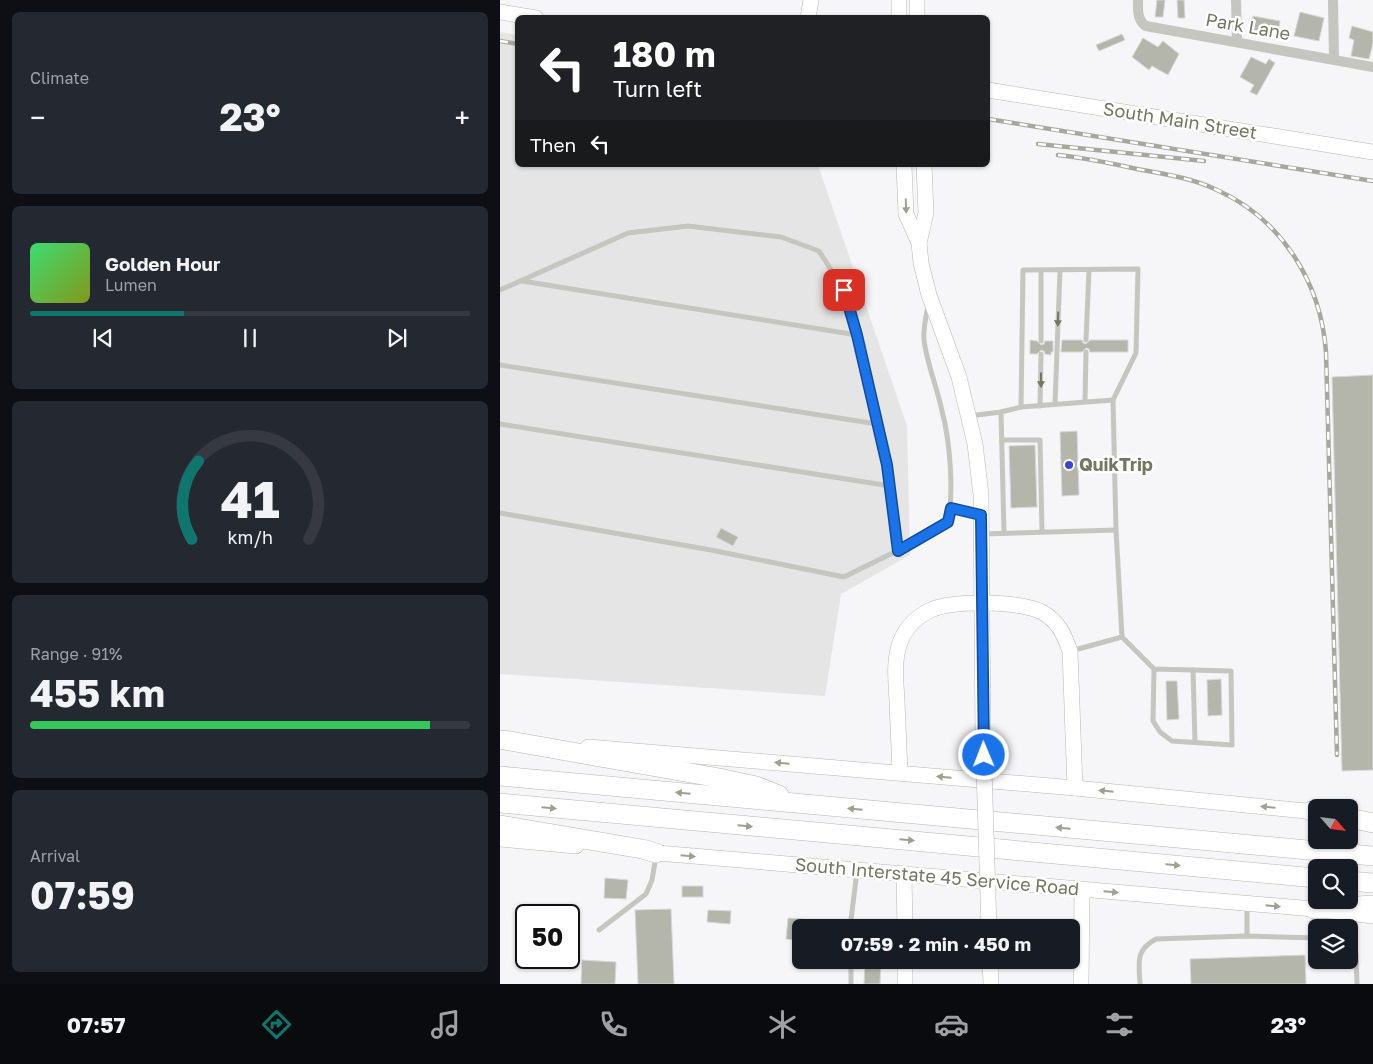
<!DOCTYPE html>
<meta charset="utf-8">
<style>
:root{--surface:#171b24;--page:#242831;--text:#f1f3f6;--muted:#9ea1a6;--line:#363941;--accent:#0f766e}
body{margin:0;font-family:"Golos Text",sans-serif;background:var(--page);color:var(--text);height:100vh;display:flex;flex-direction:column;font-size:19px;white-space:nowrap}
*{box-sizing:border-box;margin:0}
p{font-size:16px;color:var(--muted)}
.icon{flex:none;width:28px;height:28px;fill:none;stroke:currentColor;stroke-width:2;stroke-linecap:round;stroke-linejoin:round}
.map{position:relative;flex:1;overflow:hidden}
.details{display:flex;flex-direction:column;gap:12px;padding:12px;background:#0d0f14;width:500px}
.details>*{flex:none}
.guide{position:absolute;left:15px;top:15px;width:475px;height:152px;border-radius:8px;box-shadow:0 1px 4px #0004;background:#202124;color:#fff;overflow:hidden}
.needle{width:32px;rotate:118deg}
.buttons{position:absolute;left:808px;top:799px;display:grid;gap:10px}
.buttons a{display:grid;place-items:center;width:50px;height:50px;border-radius:8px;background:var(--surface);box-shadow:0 1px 4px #0004;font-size:25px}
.speed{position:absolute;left:15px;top:904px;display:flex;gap:10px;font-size:25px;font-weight:700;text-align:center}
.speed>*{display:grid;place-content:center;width:65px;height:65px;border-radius:50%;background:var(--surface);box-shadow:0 1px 4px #0004;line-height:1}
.speed .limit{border:2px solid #111;border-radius:8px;background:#fff;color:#111}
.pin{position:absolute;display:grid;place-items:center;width:42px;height:42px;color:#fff;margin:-21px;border-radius:10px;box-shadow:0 2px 8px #0006}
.me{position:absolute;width:55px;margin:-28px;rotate:359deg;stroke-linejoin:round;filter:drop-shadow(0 0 4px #0008)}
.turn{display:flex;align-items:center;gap:18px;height:105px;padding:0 15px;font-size:22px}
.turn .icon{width:65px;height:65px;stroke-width:2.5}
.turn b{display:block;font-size:35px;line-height:42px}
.then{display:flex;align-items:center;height:48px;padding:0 15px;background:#0003;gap:10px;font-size:19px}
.big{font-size:38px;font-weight:700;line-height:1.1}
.details .widget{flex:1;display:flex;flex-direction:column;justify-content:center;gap:8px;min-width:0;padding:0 18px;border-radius:8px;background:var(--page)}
.details .dial{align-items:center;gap:0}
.dial svg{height:130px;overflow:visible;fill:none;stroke:var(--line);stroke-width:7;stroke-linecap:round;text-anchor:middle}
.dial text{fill:var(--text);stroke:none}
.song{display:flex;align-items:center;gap:15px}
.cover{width:60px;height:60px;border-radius:8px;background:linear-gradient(135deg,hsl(140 70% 55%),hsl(70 70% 35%))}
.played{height:5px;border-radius:2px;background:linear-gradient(90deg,var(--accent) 35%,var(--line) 35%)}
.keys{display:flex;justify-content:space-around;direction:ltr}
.heat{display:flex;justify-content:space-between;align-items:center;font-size:28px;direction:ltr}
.charge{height:8px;border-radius:4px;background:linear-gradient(90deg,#34c759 91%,var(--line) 0)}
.trip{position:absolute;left:292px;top:919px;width:288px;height:50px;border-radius:8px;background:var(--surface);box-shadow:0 1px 4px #0004;font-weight:700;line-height:50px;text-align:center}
.menu{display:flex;height:80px;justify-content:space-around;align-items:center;background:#090b0e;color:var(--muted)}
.menu .icon{width:35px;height:35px}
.menu .current{color:var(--accent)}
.menu b{font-size:22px;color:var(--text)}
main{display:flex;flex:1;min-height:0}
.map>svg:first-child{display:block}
.built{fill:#e6e5e5}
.building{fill:#b5b6ab;stroke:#d8d7d9}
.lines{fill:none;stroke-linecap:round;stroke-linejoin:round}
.secondary-casing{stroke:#b7b9af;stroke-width:16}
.highway-casing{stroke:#b6b7b0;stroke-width:20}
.lane{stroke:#c5c6bf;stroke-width:5}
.street{stroke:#c5c6bf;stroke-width:10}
.secondary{stroke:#fff;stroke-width:15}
.highway{stroke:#fff;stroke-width:19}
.rail-casing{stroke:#a7a89d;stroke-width:4.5}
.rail{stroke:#fff;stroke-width:2.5;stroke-dasharray:8;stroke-linecap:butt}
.secondary-bridge-casing{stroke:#b7b9af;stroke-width:16;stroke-linecap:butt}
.secondary-bridge{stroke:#fff;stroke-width:15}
.oneway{fill:#9ea090}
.oneway2{fill:#747760}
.route-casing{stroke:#114b97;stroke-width:12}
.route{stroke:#1a73e8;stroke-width:9}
.poi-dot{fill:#3c45d0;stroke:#fff;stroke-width:2}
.labels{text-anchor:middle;stroke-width:5;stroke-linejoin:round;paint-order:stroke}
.street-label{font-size:18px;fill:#747760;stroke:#fff}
.poi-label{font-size:18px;font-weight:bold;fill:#747760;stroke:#fff;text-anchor:start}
</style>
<main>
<section class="details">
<div class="widget"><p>Climate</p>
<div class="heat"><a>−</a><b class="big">23°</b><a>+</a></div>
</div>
<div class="widget">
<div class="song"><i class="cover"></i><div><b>Golden Hour</b><p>Lumen</p></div></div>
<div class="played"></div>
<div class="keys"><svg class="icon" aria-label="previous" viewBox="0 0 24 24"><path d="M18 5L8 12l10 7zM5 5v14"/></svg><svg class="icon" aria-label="pause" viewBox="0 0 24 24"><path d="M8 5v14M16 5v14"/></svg><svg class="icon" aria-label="next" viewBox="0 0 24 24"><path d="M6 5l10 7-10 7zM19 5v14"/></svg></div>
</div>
<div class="widget dial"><svg viewBox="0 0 100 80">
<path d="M14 69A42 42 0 1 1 86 69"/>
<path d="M14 69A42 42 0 0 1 18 21" stroke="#0f766e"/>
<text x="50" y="56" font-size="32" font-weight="700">41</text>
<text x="50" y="72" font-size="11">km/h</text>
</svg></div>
<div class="widget"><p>Range · 91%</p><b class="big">455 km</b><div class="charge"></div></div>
<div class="widget"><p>Arrival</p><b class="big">07:59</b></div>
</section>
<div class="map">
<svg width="873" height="984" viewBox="0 0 873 984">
<rect width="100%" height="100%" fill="#f6f5f7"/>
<polygon class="built" points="0,32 17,35 18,165 318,165 407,426 410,555 341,594 325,696 0,674"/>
<g class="building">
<polygon points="657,0 665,0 663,17 655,17"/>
<polygon points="677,0 684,0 685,18 678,18"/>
<polygon points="800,12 824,18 819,41 794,36"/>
<polygon points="753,16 780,21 778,34 751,30"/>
<polygon points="852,26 873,32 873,43 869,59 851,56 854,40 849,38"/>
<polygon points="622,34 625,40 599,51 596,45"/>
<polygon points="643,38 658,47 663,41 679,54 668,75 652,66 649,70 632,57"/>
<polygon points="751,57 766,64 769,59 775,63 757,95 750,92 754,85 740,77"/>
<polygon points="530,340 537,341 541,345 544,344 545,341 553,341 553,352 551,352 551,355 545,354 544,351 541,350 537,354 530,354"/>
<polygon points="562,340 582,340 583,343 586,344 590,340 628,340 628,352 590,352 589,349 586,348 582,352 561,352"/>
<polygon points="873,375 873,770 842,771 832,377"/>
<polygon points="577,431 579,495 562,496 560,432"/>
<polygon points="535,445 537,507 511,508 509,446"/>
<polygon points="221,528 238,537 233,546 216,537"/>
<polygon points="721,679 722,715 708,716 707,680"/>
<polygon points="666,681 677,681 679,719 667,720"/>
<polygon points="105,878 128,880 126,899 104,898"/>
<rect x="182" y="886" width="21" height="11"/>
<polygon points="171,909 174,984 138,984 135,910"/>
<polygon points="208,910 231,911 230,924 207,922"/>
<polygon points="288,918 342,922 342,928 301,928 301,941 286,939"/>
<polygon points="70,934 79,934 79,958 71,958"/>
<polygon points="805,955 806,984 691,984 690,959"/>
<polygon points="82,960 116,962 115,984 81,984"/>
<polygon points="365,960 381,960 380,984 364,984"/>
</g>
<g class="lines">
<defs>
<g id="secondary">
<polyline points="399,0 399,18"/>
<polyline points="417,0 417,18"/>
<polyline points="0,12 36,18"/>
<polyline points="308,18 311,0"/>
<polyline points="488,90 873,152"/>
<polyline points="404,165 406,214 419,243 421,263 429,295 459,377 475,444 481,495 483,736"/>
<polyline points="419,243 426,213 424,165"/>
<polyline points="88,747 575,788 816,812"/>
<path d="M400,773C399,749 398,725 397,701C396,681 393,659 401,640C407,626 419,615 433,609C456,600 519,601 542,612C558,621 564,634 570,651L575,788"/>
<polyline points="0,839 76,846"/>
<polyline points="146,852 814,909 873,916"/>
<polyline points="404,876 405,928"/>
<polyline points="405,960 405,984"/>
<polyline points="490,960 491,984"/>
<polyline points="581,984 582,890"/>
</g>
<g id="highway">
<polyline points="4,740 219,778 256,786 279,795"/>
<polyline points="0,776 873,856"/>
<polyline points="0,803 816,878"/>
<polyline points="811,811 816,812"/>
<polyline points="849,818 873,823"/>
<polyline points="0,825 142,849 156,853"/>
<polyline points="849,881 873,883"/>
<polyline points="814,909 873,905"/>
</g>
</defs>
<use href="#secondary" class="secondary-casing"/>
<use href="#highway" class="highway-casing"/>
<g class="lane">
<polyline points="22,281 357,335"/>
<polyline points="0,290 128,233 188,226 281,237 319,251 344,290 357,335 387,465 398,551"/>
<polyline points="586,340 589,270"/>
<polyline points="541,341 541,270"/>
<polyline points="0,365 377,424"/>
<polyline points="585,401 586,352"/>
<polyline points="555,404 560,270"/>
<polyline points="540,406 541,354"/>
<polyline points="521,407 613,400"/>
<polyline points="501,412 504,532"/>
<polyline points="469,416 501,412 521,407 523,270 638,269 636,353 613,400 616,530 622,637 571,651"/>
<polyline points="0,424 390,486"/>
<polyline points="502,440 540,440 542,531"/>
<polyline points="451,508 480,515"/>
<path d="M0,513L211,550L344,577L419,540L448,522C454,491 450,441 442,411C437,387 427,364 424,340C423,329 426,316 428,306"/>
<polyline points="482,534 616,530"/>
<polyline points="622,637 654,669 731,671 732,745 672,741 660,732 653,721 654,669"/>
<polyline points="693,670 695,742"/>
<polyline points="350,928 357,871"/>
<polyline points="99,930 146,894 152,880 156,856"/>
<polyline points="747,936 747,904"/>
<polyline points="849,946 856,954 857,984"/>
<polyline points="351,960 351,984"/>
<path d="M640,984C639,963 635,950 656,939L747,936L816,938"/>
</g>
<g class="street">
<path d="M638,0C638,10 637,20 646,26L873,67"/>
<polyline points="736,0 737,41"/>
<polyline points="833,0 834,59"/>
</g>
<use href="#secondary" class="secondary"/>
<use href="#highway" class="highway"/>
<defs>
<g id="rail">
<polyline points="0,41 18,44"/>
<polyline points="488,119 873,181"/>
<polyline points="538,144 704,161"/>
<path d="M558,155C585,158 610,163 637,169C664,174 692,178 717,190C782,219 821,283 826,352L837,755"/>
</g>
</defs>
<use href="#rail" class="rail-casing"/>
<use href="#rail" class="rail"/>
<defs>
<polyline id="secondary-bridge" points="483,736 489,928"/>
</defs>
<use href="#secondary-bridge" class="secondary-bridge-casing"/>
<use href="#secondary-bridge" class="secondary-bridge"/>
</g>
<defs><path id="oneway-solid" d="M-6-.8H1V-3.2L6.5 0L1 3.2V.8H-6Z" transform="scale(1.25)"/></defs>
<g class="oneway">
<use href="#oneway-solid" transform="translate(406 206) rotate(88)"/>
<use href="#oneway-solid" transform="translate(282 763) rotate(-175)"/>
<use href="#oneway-solid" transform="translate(444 777) rotate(-175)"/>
<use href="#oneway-solid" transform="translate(606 791) rotate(-174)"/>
<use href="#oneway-solid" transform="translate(183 793) rotate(-175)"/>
<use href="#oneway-solid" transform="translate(768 807) rotate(-174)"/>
<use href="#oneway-solid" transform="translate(49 808) rotate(5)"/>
<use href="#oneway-solid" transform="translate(355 809) rotate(-175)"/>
<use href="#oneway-solid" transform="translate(245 826) rotate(5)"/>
<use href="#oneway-solid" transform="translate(563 828) rotate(-175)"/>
<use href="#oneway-solid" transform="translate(407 840) rotate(5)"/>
<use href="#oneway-solid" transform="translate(188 856) rotate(5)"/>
<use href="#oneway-solid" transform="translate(673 865) rotate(5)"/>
<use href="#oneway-solid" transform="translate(611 892) rotate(5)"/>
<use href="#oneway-solid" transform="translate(773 906) rotate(5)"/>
</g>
<g class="oneway2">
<use href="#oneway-solid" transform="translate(558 319) rotate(92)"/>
<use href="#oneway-solid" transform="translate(541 380) rotate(90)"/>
</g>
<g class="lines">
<defs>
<polyline id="route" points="344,290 357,335 387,465 398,551 448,522 451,508 481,515 484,755"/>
</defs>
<use href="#route" class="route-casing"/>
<use href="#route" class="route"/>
</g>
<circle class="poi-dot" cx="569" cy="465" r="5"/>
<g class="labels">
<g class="street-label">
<text transform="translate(748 27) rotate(10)" y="6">Park Lane</text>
<text transform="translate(680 121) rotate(9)" y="6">South Main Street</text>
<text transform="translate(437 877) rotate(5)" y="6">South Interstate 45 Service Road</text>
</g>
<g class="poi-label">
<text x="579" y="471">QuikTrip</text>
</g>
</g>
</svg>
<div class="buttons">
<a><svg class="needle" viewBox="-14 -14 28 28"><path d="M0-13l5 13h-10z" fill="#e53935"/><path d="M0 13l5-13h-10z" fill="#9ea1a6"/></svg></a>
<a><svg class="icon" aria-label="search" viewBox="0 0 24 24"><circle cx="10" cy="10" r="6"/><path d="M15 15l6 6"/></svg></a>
<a><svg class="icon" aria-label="layers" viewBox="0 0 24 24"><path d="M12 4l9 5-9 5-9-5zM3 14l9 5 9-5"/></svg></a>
</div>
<div class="speed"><div class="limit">50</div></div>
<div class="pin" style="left:344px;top:290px;background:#d93025"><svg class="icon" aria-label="arrive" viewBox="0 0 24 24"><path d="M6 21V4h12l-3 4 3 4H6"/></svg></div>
<svg class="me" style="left:484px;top:755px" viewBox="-20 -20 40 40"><circle r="17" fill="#1a73e8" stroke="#fff" stroke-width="3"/><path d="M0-11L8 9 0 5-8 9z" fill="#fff"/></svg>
<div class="trip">07:59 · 2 min · 450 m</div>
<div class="guide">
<div class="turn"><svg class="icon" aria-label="left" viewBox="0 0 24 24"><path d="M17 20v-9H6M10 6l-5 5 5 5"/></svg><div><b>180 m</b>Turn left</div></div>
<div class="then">Then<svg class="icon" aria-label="left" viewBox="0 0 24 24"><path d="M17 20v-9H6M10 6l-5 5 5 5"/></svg></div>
</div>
</div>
</main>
<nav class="menu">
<b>07:57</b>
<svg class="icon current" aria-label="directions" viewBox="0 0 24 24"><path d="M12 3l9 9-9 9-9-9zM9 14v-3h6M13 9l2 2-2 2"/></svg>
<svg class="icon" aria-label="music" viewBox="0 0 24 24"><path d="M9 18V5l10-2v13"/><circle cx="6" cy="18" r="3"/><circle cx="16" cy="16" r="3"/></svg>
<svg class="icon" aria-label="phone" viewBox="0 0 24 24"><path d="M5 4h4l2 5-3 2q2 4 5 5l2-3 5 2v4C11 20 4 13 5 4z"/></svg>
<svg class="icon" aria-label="climate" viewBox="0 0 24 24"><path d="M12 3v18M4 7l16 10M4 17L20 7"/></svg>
<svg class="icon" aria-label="car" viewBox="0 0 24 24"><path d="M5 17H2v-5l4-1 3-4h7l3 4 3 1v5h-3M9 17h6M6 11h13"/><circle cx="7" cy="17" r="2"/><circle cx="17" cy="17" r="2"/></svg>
<svg class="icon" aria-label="filters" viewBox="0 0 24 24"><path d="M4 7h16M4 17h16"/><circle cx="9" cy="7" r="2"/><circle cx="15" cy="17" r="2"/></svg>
<b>23°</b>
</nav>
